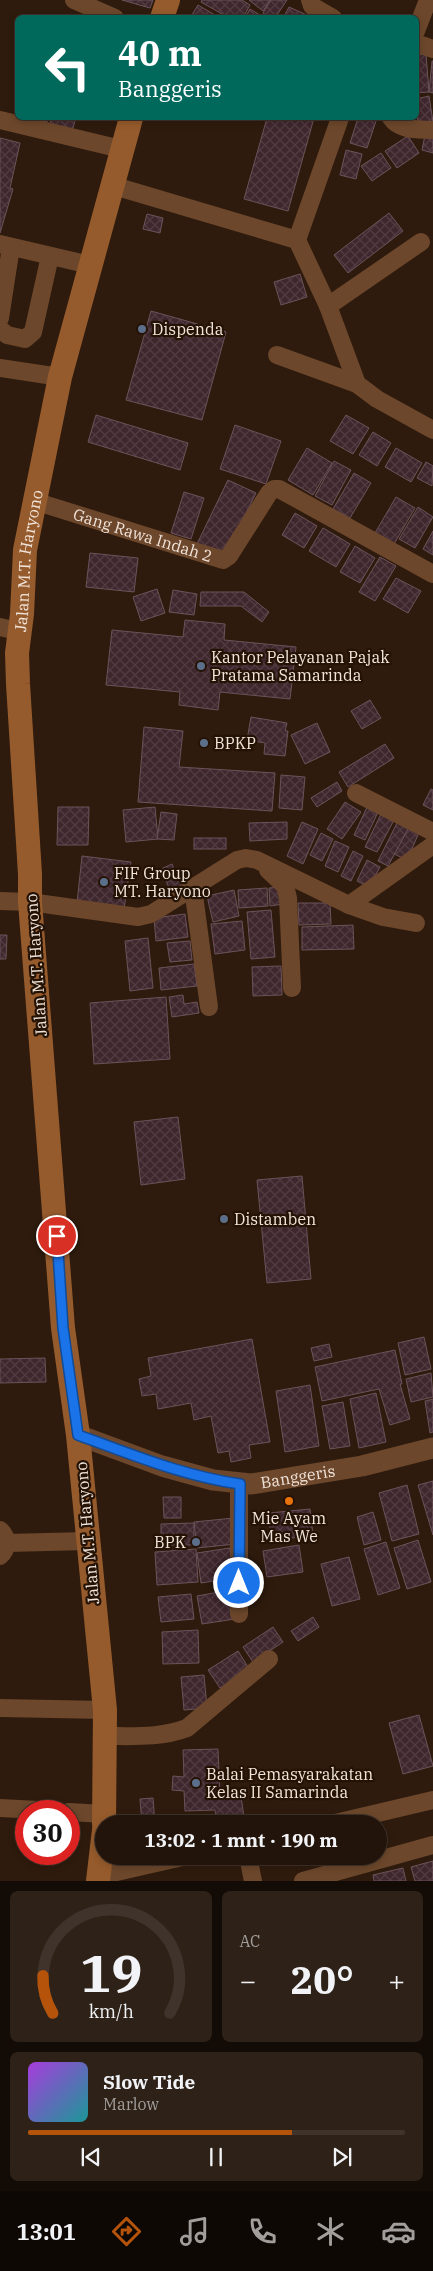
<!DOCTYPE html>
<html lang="id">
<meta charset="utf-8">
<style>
:root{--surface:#22140a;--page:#2e2118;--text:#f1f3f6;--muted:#a29e9c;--line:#3f332b;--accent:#b45309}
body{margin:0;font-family:"IBM Plex Serif",serif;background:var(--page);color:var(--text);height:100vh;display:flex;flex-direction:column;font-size:19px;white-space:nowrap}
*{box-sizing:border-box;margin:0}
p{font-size:16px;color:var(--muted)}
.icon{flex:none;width:28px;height:28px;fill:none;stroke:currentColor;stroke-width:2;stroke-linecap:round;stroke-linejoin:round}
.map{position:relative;height:1881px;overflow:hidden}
.details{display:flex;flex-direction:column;gap:10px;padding:10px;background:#130b06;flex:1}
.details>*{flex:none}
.hud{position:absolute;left:15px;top:15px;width:404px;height:105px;border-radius:8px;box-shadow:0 2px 8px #0003,0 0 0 1px var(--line);background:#00695c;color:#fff;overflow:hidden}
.speed{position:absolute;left:15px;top:1800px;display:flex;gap:10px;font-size:25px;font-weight:700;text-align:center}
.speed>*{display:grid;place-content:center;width:65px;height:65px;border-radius:50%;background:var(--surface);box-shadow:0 2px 8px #0003,0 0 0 1px var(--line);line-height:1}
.speed .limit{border:8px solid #d22;background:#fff;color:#111}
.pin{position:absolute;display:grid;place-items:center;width:42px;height:42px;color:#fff;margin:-21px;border:2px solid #fff;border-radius:50%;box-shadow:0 1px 5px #0007}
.me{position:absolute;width:55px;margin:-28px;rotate:0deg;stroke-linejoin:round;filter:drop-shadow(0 0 4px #0008)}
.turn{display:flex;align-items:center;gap:18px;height:105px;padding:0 20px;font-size:22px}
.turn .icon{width:65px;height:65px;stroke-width:2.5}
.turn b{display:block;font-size:35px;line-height:42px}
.big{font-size:38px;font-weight:700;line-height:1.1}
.details .widget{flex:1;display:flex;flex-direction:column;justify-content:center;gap:8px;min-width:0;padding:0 18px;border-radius:8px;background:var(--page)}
.details .dial{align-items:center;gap:0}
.dial svg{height:130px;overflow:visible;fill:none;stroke:var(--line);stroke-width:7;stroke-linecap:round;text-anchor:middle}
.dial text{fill:var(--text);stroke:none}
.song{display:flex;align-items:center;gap:15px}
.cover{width:60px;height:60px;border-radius:8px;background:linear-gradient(135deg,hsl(280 70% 55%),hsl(180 70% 35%))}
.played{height:5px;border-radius:2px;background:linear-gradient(90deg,var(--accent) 70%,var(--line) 70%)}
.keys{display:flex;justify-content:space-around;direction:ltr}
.heat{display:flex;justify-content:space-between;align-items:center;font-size:28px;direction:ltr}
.details .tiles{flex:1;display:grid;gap:10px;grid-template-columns:1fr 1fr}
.widget:last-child{grid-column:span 2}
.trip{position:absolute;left:95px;top:1815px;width:292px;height:50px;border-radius:25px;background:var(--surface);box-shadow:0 2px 8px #0003,0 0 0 1px var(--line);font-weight:700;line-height:50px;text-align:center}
.tab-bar{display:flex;height:80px;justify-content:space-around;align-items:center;background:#0e0804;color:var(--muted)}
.tab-bar .icon{width:35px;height:35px}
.tab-bar .selected{color:var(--accent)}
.tab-bar b{font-size:22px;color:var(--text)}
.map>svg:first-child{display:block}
.building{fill:url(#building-cross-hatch);stroke:#6d525a}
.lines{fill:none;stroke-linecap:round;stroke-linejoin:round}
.minor{stroke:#6c472b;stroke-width:18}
.tertiary{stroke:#6c472b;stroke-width:21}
.secondary{stroke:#965b2c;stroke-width:24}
.route-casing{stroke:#114b97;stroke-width:12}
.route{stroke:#1a73e8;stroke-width:9}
.service-dot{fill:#5c6f8a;stroke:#241204;stroke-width:2}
.food-dot{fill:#e8710a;stroke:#241204;stroke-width:2}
.labels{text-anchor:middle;stroke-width:4.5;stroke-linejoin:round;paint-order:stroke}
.poi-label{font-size:16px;fill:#f1e4da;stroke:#241204;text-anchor:start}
.street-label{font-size:16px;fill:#f1e4da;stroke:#241204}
</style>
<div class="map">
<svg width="433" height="1881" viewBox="0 0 433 1881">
<defs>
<pattern id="building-cross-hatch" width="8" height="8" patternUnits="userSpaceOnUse" patternTransform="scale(1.25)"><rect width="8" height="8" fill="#3f272e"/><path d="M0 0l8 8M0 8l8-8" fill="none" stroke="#523c42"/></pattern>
</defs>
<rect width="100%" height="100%" fill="#2e1b0d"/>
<g class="building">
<polygon points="122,0 153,0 150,8"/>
<polygon points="202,0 242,0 250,5 243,18 229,18 201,2"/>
<polygon points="249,0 270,0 263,11"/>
<polygon points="271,0 287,0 275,18 269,18 263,13"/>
<polygon points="198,5 220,18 190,18"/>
<polygon points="289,7 309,16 309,18 283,18"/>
<polygon points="250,9 265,18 245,18"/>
<polygon points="426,54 429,92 416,93 416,55"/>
<polygon points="432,61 433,61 433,93 429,92"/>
<polygon points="429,96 433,122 418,125 416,99"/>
<polygon points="29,118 48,118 47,122"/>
<polygon points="52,118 76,118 72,131 49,126"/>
<polygon points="267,118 314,118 288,211 244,199"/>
<polygon points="358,118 377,118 367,148 350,143"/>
<polygon points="425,135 433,136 433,153 422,150"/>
<polygon points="408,136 419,153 397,168 385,151"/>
<polygon points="0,138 20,143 10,188 13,189 0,233"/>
<polygon points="346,150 362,154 356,179 340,175"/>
<polygon points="381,153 391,168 372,181 361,166"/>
<polygon points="389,213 403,231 348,273 334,255"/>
<polygon points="147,214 163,218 160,233 143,229"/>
<polygon points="300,274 307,297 281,305 274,282"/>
<polygon points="151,311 226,332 202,420 126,400"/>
<polygon points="96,415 188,443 180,470 88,442"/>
<polygon points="346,415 369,428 353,454 330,441"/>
<polygon points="235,425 281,441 266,484 220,469"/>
<polygon points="373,432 391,443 377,466 359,455"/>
<polygon points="307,448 332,463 313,495 288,480"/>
<polygon points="396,448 422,463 411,482 385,467"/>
<polygon points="334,461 351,470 332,505 315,496"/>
<polygon points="426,462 433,466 432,486 417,478"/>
<polygon points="354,473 371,483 350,518 333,509"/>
<polygon points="228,480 256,493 223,559 196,546"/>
<polygon points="184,492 204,498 191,539 171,533"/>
<polygon points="396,497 415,508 394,544 375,533"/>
<polygon points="418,507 433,517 415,548 399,539"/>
<polygon points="295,513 317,526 304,548 282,535"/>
<polygon points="323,528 350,544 336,567 309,551"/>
<polygon points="433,531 433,555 423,549"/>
<polygon points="355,546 375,558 360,583 340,572"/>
<polygon points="90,553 138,558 134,592 86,587"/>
<polygon points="380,557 396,566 375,601 359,592"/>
<polygon points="396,578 421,591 408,613 383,599"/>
<polygon points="157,589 165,613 141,621 133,597"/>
<polygon points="173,590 197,594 194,615 169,612"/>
<polygon points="201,592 244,592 269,612 262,622 241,606 200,606"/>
<polygon points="185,620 225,624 224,640 296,647 290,699 220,692 218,710 179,705 180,692 106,685 112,630 183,637"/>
<polygon points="370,700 381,718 362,729 351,711"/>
<polygon points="251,717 287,723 285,731 288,731 285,756 264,754 265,743 247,740"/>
<polygon points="317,723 330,752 305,764 291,735"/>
<polygon points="144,727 183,731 179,767 275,773 272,811 138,802"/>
<polygon points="385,744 394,758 348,787 339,772"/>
<polygon points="281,775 305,777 302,810 279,808"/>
<polygon points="337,782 342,791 317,807 311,798"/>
<polygon points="431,789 433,790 433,810 423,805"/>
<polygon points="345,802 361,812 342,839 327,829"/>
<polygon points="368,805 379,810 365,840 354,835"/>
<polygon points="58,807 89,807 88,845 57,845"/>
<polygon points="155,807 158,839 126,842 123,810"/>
<polygon points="161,812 177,814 174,840 157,839"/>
<polygon points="381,814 394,820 377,852 365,847"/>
<polygon points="287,822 287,839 250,841 249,823"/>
<polygon points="302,822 318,829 303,864 287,856"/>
<polygon points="406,822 421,828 407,860 392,853"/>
<polygon points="397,823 408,829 388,866 378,861"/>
<polygon points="321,833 333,839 322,861 310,855"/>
<rect x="194" y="838" width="32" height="11"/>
<polygon points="335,841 349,847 338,872 325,866"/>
<polygon points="353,851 363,856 351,881 341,876"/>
<polygon points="82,856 131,862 124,909 77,903"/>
<polygon points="367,860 380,867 369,887 357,881"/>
<polygon points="172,864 184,892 173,897 161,869"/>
<polygon points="281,887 283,904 270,906 269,888"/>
<polygon points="267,888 268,906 239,908 238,890"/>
<polygon points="234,890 239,916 213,922 207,896"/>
<polygon points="298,903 330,903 331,924 299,925"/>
<polygon points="271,910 275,957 251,959 247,912"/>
<polygon points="185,914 188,937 156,941 154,918"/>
<polygon points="242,921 245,950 215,954 211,924"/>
<polygon points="353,925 354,949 302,950 302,927"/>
<polygon points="0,935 7,935 6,959 0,959"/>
<polygon points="148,938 153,988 130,991 125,941"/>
<polygon points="190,941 192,960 170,962 167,943"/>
<polygon points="194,964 197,986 161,990 159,968"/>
<polygon points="281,966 282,995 253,996 252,967"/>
<polygon points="183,995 184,1004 197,1002 199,1013 172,1017 169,997"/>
<polygon points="166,997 170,1059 94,1064 90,1003"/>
<polygon points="178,1117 185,1179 141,1185 134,1122"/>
<polygon points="302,1176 311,1279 267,1283 257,1180"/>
<polygon points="424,1337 431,1369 405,1375 398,1343"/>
<polygon points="252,1339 270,1442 249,1445 251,1458 231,1462 229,1451 218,1453 211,1416 194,1420 191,1403 158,1409 156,1394 142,1396 139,1379 151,1376 148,1358"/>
<polygon points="329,1344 332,1357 314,1361 311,1348"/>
<polygon points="395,1350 402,1384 400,1384 410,1419 390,1425 379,1389 322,1401 315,1367"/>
<polygon points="45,1358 46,1382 0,1383 0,1359"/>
<polygon points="431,1373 433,1397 411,1402 406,1379"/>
<polygon points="310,1385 319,1446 285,1452 276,1391"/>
<polygon points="376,1393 386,1442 359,1448 350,1399"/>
<polygon points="433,1399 433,1432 430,1433 425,1401"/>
<polygon points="343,1402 350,1446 330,1449 322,1406"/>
<polygon points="433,1481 433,1535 418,1485"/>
<polygon points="407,1485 419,1534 392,1541 379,1493"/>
<polygon points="163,1497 181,1497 181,1518 164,1518"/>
<polygon points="310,1509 313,1536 271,1540 269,1513"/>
<polygon points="373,1512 381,1540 364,1545 357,1517"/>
<polygon points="234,1518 236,1544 197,1548 194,1522"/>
<polygon points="194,1523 194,1545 161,1545 161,1524"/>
<polygon points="418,1540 431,1582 407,1589 394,1548"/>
<polygon points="386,1542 400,1588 378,1595 364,1549"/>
<polygon points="299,1545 303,1572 267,1577 263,1551"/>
<polygon points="230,1548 234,1578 201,1583 197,1553"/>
<polygon points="196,1549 198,1582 157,1585 155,1552"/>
<polygon points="349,1557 360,1599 332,1606 321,1564"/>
<polygon points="230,1590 235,1619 202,1624 197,1596"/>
<polygon points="191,1594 194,1619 161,1622 158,1597"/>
<polygon points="313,1617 319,1627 298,1641 291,1631"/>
<polygon points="273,1627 283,1642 253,1662 243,1647"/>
<polygon points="198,1630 199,1663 163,1664 162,1632"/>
<polygon points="238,1651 250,1670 220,1688 208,1670"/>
<polygon points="204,1675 207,1708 184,1710 181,1677"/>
<polygon points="419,1715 433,1766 403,1774 389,1723"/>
<polygon points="218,1749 220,1794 240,1790 245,1824 217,1824 215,1810 185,1811 184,1791 172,1790 173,1776 184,1777 183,1750"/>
<polygon points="153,1798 155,1824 142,1824 140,1799"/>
<polygon points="433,1861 433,1881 415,1881 411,1867"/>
<polygon points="403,1868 406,1881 374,1881 373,1875"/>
</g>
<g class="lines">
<g class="minor">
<polyline points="74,0 115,18"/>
<polyline points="310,0 312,6 333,18"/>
<polyline points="416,31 428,0"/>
<polyline points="416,43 433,49"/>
<path d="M391,118C400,131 418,129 433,130"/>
<polyline points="0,120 121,149"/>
<polyline points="111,185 297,240 328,306 357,384 377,399 433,430"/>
<polyline points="297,240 340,118"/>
<polyline points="0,244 90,265"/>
<polyline points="328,306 421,242"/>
<polyline points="0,318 11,247"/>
<polyline points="0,329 7,335 25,339 33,332 50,256"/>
<polyline points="277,355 357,384"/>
<polyline points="0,368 60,377"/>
<path id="s1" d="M34,501L223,560L229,556L269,493L274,489H279L433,574"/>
<polyline points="0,627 21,632"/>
<polyline points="356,793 433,832"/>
<polyline points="268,870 285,886 288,898 292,988"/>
<polyline points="193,888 209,1007"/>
<polyline points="0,901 30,902 138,917 151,914 237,860 246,858 257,860 349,905 433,845"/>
<polyline points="349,905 383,917 416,923"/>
<path d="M0,1530C8,1537 8,1549 0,1556"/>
<polyline points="7,1543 87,1541"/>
<polyline points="239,1614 239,1484"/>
<polyline points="0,1708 105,1710"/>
<path d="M105,1736C133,1736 161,1738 187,1728L269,1659"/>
<polyline points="0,1808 58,1811"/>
<polyline points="69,1812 105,1814"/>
<polyline points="331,1824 433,1800"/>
<polyline points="248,1856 253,1881"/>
<polyline points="99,1876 187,1856"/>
<polyline points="303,1881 433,1845"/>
</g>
<path class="tertiary" id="s2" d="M78,1435L162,1466L213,1480L251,1484L362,1466L433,1448"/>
<g class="secondary">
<polyline points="162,18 168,0"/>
<path id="s3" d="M104,1824L105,1710L78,1435L63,1328L30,902V874L18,684L17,653L22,614L25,550L60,377L131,118"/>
<polyline points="98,1881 104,1830"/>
</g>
</g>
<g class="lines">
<defs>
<path id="route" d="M57,1236L63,1328L78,1435C131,1454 183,1476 240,1484L239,1583"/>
</defs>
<use href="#route" class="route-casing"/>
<use href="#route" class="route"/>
</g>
<g class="service-dot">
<circle cx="142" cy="329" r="5"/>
<circle cx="201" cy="666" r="5"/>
<circle cx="204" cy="743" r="5"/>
<circle cx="104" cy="882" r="5"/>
<circle cx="224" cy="1219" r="5"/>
<circle cx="196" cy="1542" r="5"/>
<circle cx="196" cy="1783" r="5"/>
</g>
<circle class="food-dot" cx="289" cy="1501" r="5"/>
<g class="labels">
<g class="poi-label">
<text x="152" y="335">Dispenda</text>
<text x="211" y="663">Kantor Pelayanan Pajak<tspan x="211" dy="18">Pratama Samarinda</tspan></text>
<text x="214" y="749">BPKP</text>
<text x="114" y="879">FIF Group<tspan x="114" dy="18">MT. Haryono</tspan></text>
<text x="234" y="1225">Distamben</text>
<text x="289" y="1524" text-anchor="middle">Mie Ayam<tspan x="289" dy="18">Mas We</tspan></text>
<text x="186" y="1548" text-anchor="end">BPK</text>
<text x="206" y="1780">Balai Pemasyarakatan<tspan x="206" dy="18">Kelas II Samarinda</tspan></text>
</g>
<g class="street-label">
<text dy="6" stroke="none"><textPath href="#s1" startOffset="114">Gang Rawa Indah 2</textPath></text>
<text dy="6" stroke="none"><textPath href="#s3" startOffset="1268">Jalan M.T. Haryono</textPath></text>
<text transform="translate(36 965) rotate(-94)" y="6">Jalan M.T. Haryono</text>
<text dy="6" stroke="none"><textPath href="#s2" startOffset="228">Banggeris</textPath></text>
<text transform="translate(87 1533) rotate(-95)" y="6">Jalan M.T. Haryono</text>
</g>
</g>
</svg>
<div class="speed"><div class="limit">30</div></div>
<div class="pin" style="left:57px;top:1236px;background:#d93025"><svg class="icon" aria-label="arrive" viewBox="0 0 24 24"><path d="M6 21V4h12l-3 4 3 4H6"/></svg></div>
<svg class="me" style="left:239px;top:1583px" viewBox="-20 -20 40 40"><circle r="17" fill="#1a73e8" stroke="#fff" stroke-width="3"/><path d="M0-11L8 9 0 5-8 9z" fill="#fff"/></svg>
<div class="trip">13:02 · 1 mnt · 190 m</div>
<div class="hud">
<div class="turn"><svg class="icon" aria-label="left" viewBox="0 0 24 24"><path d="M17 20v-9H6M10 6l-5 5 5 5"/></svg><div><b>40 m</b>Banggeris</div></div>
</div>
</div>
<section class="details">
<div class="tiles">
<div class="widget dial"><svg viewBox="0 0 100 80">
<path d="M14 69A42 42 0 1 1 86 69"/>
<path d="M14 69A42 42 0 0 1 8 46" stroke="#b45309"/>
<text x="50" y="56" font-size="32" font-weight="700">19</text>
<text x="50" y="72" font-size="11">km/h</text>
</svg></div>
<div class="widget"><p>AC</p>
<div class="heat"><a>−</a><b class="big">20°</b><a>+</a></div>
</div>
<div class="widget">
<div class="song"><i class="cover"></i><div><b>Slow Tide</b><p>Marlow</p></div></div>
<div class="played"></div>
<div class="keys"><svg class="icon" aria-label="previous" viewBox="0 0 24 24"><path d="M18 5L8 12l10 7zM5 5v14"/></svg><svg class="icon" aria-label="pause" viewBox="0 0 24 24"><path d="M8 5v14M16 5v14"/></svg><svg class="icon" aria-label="next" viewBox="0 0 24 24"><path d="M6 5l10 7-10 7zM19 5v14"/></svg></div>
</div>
</div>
</section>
<nav class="tab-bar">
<b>13:01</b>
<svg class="icon selected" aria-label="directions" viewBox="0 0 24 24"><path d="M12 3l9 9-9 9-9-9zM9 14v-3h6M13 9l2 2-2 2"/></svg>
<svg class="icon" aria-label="music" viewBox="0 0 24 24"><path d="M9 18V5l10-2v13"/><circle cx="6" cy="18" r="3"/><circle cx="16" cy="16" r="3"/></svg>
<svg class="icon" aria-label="phone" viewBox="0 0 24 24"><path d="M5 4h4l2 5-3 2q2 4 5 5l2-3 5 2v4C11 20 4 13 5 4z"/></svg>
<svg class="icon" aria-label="climate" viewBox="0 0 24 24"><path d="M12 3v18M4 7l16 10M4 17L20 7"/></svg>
<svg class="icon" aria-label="car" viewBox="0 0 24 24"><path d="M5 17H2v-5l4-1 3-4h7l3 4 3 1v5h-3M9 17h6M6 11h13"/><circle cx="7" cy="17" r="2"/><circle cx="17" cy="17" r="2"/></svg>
</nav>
